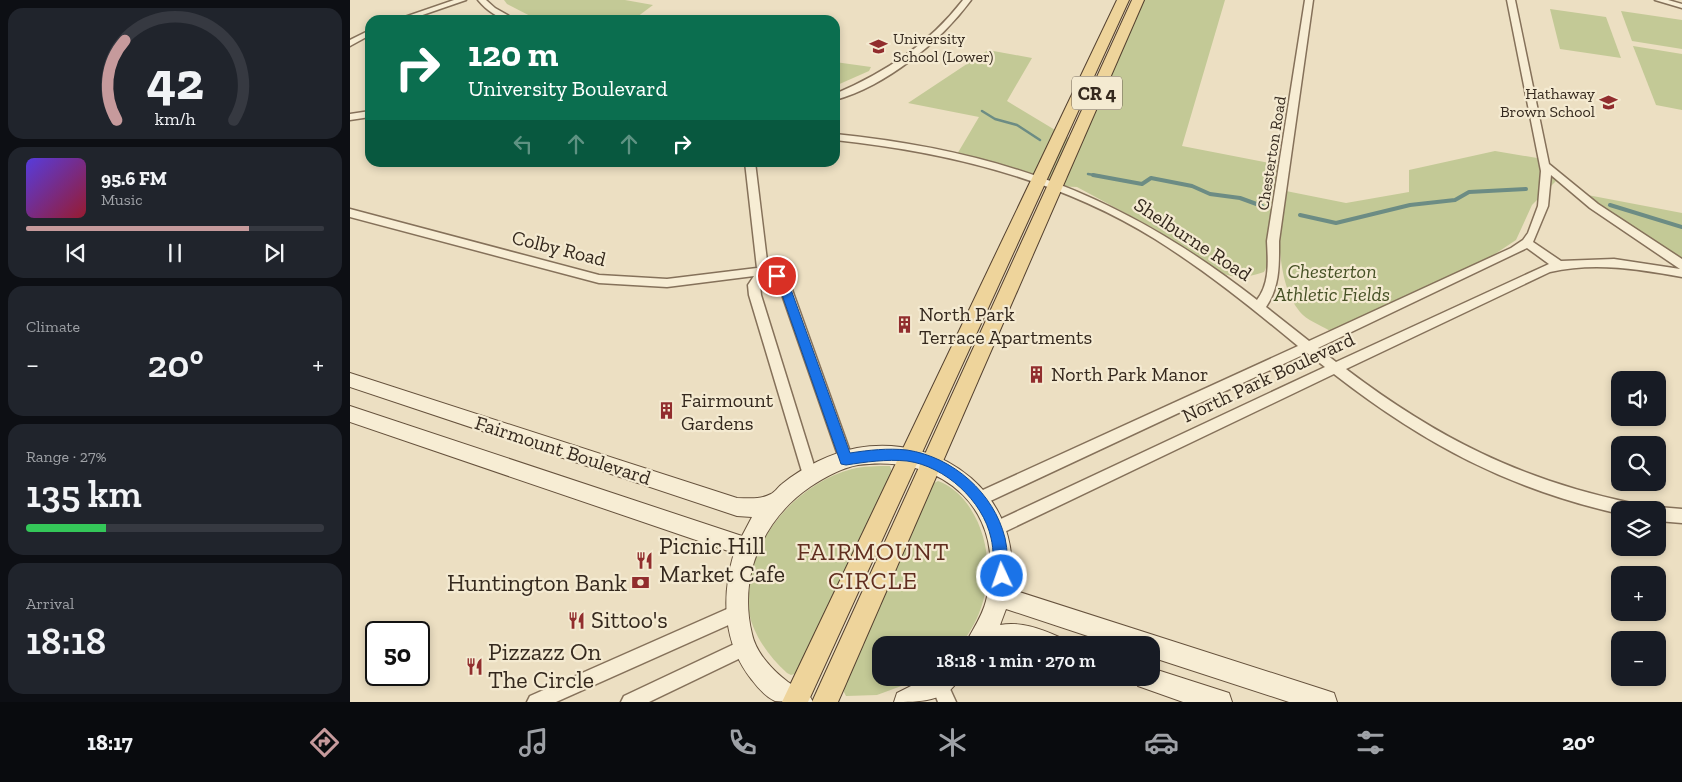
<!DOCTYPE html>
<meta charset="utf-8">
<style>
:root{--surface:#171b24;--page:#20242c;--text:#f1f3f6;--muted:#9ea1a6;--line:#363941;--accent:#c69a9c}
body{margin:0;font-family:"Zilla Slab",serif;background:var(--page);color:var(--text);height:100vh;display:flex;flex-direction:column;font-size:19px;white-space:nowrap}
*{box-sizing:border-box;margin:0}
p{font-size:16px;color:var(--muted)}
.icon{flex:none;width:28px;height:28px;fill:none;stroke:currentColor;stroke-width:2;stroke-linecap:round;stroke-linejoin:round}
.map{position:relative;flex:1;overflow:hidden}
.details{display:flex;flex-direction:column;gap:8px;padding:8px;background:#0d0f14;width:350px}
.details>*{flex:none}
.banner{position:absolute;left:15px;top:15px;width:475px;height:152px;border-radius:15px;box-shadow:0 2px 8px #0003;background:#0b6e4f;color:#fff;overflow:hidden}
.buttons{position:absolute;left:1261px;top:371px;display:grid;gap:10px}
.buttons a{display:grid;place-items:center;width:55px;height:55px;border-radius:10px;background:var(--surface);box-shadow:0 2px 8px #0003;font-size:25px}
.speed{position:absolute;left:15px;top:621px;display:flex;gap:10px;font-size:25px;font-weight:700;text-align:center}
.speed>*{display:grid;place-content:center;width:65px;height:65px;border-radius:50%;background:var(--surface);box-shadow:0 2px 8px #0003;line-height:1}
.speed .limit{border:2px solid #111;border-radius:8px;background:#fff;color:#111}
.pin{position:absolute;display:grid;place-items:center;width:42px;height:42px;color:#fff;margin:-21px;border:2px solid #fff;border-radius:50%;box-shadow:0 1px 5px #0007}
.me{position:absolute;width:55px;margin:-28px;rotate:357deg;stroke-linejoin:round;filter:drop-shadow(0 0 4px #0008)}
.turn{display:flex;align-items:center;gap:18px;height:105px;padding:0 20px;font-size:22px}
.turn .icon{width:65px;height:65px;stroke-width:2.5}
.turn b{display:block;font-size:35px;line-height:42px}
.lanes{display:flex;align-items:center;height:48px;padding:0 20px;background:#0003;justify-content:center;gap:25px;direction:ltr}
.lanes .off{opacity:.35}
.big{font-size:38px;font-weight:600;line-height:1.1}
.details .card{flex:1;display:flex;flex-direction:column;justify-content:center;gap:8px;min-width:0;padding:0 18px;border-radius:15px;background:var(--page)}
.details .dial{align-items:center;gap:0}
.dial svg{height:130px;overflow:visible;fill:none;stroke:var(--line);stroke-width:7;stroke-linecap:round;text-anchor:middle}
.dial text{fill:var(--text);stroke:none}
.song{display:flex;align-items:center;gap:15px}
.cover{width:60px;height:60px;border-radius:8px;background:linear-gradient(135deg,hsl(250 70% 55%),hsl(350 70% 35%))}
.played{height:5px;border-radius:2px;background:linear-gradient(90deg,var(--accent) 75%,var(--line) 75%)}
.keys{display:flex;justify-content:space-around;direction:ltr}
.heat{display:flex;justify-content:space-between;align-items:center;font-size:28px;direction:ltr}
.charge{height:8px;border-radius:4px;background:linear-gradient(90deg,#34c759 27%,var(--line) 0)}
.trip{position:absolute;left:522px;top:636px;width:288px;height:50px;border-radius:15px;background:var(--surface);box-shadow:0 2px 8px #0003;font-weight:600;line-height:50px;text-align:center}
.menu{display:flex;height:80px;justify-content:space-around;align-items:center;background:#090b0e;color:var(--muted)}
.menu .icon{width:35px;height:35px}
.menu .selected{color:var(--accent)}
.menu b{font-size:22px;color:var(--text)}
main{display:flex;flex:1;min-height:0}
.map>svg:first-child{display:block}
.green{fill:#c3c996}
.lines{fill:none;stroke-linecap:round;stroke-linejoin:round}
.stream-far1{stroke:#6c8c84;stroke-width:2.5}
.stream{stroke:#6c8c84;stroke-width:4}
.minor-casing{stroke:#85715a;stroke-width:3}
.secondary-casing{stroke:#66523d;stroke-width:2}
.primary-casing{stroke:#523f2e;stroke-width:2}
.minor{fill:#f7edd4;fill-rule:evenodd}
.secondary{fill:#f7edd4;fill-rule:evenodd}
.primary{fill:#eed49b;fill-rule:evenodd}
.route{fill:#1a73e8;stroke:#114b97}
.labels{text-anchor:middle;stroke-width:4.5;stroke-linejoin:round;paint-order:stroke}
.far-poi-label{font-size:16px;fill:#35291e;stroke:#f4ead1;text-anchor:start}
.far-street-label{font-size:16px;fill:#35291e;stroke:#f4ead1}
.shield{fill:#f4ead1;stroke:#6e6354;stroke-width:1}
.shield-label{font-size:19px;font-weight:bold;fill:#35291e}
.street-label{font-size:20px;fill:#35291e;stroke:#f4ead1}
.park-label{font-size:20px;font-style:italic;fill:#465125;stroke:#f4ead1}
.poi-label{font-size:20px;fill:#35291e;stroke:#f4ead1;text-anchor:start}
.near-poi-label{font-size:24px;fill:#35291e;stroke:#f4ead1;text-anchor:start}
.near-neighbourhood-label{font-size:25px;letter-spacing:1px;fill:#602d1f;stroke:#f4ead1}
</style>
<main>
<section class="details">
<div class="card dial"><svg viewBox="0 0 100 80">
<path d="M14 69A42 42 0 1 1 86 69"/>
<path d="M14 69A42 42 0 0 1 19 20" stroke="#c69a9c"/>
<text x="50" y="56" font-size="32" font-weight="700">42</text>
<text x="50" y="72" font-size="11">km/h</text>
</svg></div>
<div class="card">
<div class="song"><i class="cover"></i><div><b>95.6 FM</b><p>Music</p></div></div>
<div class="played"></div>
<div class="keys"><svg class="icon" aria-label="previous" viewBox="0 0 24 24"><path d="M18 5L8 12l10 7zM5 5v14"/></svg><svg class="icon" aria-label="pause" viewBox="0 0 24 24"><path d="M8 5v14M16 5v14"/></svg><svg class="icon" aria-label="next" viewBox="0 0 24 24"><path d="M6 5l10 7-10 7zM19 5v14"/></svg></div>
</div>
<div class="card"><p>Climate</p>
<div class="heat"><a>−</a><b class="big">20°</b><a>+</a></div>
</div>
<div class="card"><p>Range · 27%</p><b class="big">135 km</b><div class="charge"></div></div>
<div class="card"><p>Arrival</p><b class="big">18:18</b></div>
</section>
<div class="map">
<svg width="1332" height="702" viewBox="0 0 1332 702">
<rect width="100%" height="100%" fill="#ecdfc2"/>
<g class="green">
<polygon points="154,0 275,0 303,5 283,20 188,20 157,4"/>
<path d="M788,0H875L832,146L935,166L931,190L996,203L1059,192V170L1145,151L1193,159L1227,193L1332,213V260L1206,181L1182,205L1166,240L1142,256L980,331C971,325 956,320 950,312C934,293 931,265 929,241L918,240L919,262L914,272C899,277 889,279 874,274L803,228L727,187L706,186L606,156L629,117L558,103L638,50L682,58L657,101L725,142Z"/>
<polygon points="1200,9 1256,17 1271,58 1210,49"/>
<polygon points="1271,11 1332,20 1332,49 1282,41"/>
<polygon points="1283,46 1332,54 1332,110 1306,105"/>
<polygon points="485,62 521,67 519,71 485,86"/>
<path d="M540,466L542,472L448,673L441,675L437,673C418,656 400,631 398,605C394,544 445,484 502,469C514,466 528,466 540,466Z"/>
<path d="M588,481C600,485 611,495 618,505C647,546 643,607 610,645H531V678H573L527,695L496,696L493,690L501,665L584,483Z"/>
</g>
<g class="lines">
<g class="stream-far1">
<polyline points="632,111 645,119 667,125 690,140"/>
<polyline points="738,174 750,176"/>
</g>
<g class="stream">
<polyline points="743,175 792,184 801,178 842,186 860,194 890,198 912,206"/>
<polyline points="1260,205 1332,227"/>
<polyline points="950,215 986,223 1060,205 1105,200 1119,192 1176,189"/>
</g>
<defs>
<g id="minor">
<polygon points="104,0 116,0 58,20 46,20"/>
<path d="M128,0H136L145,8L166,20C150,20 138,12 128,0Z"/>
<path d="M613,0H621C590,42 536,86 485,100V94C536,72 579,44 613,0Z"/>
<path d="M955,0H963L929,241C929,265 930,286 916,307L959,341L1161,248L1173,240L1178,233L1188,206L1191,171L1157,0H1165L1199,164L1248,204L1332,259V277C1288,269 1244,262 1200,272L996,369C1087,438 1169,479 1281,503L1286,505L1288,510H1270V514C1159,489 1074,444 984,374L650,534L645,536L640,534L638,529L640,524L975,367L957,353L634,504L629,506L624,504L622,499L624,494L948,346C902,308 856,271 805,239C708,179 598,152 485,140V134C653,151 774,196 907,300C920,283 918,262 917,241ZM1201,175L1240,208L1330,269L1264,259L1211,261L1183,242L1198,206ZM1177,248L1199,264L986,362L968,348Z"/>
<polygon points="1305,0 1318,0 1332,4 1332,8"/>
<polygon points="20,30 20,35 0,46 0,40"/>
<polygon points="20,111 20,117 0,120 0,114"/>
<polygon points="395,162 405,162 418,269 431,273 440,284 503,460 501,464 496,466 491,464 429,286 423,279 416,276 410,285 411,295 467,475 465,479 460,481 455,479 453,475 399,295 398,285 404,276 317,287 249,283 0,217 0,209 249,275 317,279 407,268"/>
<polygon points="1308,507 1332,509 1332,523 1308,521 1308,510 1302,510"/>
<polygon points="386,605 392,607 394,613 392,619 206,702 177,702 180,696"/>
<polygon points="395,639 401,641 403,647 401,653 299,702 271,702 274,696"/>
<polygon points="583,678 595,678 606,702 588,702 581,684"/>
</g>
<g id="secondary">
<path d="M0,373L387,498C398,498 410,500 421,494C425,492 428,487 432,484C453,467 481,453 507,448C593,433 675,497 660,589L975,690L984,693L987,702H939L801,657V645H765L656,609L650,625C670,621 691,629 709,637L713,645H615C622,630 632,617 636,601C659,512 595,453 508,465C491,468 475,477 460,487C412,520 388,577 402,634C406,653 423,671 438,682C448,689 458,690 463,702C452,702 434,702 425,701C416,697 408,688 402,680C373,644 371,597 384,553L0,422V406L392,536L402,517L387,516L0,387Z"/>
<polygon points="801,668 879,693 882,702 833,702 788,686 784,678 801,678"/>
<path d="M577,678H609C598,702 568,702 544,702L547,693Z"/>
</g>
<g id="primary">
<polygon points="767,0 779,0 458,702 432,702"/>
<polygon points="782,0 794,0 488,702 462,702"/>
</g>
</defs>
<use href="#minor" class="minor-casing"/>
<use href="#secondary" class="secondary-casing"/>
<use href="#primary" class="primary-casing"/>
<use href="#minor" class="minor"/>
<use href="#secondary" class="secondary"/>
<use href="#primary" class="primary"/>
</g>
<path class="route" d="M427,272L439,284L500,453C519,450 538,448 557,450C603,457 644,493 655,538C658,550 657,564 659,576L656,581L652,583L647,581L644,576C643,564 644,550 641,538C633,501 595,466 557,461C536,459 516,462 496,465L491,464L429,286L421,276Z"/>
<defs>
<symbol id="school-bare" viewBox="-9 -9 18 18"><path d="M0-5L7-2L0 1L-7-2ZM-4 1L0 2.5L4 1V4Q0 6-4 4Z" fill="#912d2d" stroke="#f4ead1" stroke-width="2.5" paint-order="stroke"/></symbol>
<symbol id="building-bare" viewBox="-9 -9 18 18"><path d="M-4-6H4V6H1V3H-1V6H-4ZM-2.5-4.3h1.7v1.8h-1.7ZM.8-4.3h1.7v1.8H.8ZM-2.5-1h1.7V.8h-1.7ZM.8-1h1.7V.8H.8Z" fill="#912d2d" stroke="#f4ead1" stroke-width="2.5" paint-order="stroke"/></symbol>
<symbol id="restaurant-bare" viewBox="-9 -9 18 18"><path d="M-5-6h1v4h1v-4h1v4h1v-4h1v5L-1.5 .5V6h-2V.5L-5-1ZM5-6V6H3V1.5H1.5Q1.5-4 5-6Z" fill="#912d2d" stroke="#f4ead1" stroke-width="2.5" paint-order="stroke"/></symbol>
<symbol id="bank-bare" viewBox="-9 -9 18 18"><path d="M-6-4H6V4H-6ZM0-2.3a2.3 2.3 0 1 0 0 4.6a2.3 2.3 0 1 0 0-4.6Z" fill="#912d2d" stroke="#f4ead1" stroke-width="2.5" paint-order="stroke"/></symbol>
</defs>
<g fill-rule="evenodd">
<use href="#school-bare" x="516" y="34" width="25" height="25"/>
<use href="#school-bare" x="1246" y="90" width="25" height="25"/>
<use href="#building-bare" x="542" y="312" width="25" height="25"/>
<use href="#building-bare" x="674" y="362" width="25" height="25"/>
<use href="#building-bare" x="304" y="398" width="25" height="25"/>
<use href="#restaurant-bare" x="282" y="548" width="25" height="25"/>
<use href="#bank-bare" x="278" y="570" width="25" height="25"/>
<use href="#restaurant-bare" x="214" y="608" width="25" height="25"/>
<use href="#restaurant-bare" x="112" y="654" width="25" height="25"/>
</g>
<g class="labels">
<g class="far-poi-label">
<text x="543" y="44">University<tspan x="543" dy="18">School (Lower)</tspan></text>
<text x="1245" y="99" text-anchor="end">Hathaway<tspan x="1245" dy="18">Brown School</tspan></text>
</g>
<g class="far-street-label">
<text transform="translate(921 153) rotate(-81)" y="6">Chesterton Road</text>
</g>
<rect class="shield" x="722" y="76.5" width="50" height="33" rx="4"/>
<g class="shield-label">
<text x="747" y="100">CR 4</text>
</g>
<g class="street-label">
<text transform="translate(843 239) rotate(33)" y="7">Shelburne Road</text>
<text transform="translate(209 248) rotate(14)" y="7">Colby Road</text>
<text transform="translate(918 377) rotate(-25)" y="7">North Park Boulevard</text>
<text transform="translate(213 450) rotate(18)" y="7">Fairmount Boulevard</text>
</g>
<g class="park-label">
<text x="982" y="278">Chesterton<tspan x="982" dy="23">Athletic Fields</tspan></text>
</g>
<g class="poi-label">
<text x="569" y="321">North Park<tspan x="569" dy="23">Terrace Apartments</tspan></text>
<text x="701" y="381">North Park Manor</text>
<text x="331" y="407">Fairmount<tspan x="331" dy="23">Gardens</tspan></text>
</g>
<g class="near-poi-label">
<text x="309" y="554">Picnic Hill<tspan x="309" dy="28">Market Cafe</tspan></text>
<text x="277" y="591" text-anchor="end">Huntington Bank</text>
<text x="241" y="628">Sittoo's</text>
<text x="138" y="660">Pizzazz On<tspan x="138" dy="28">The Circle</tspan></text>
</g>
<g class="near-neighbourhood-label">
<text x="523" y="560">FAIRMOUNT<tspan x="523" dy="29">CIRCLE</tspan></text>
</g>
</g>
</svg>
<div class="buttons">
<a><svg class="icon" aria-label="sound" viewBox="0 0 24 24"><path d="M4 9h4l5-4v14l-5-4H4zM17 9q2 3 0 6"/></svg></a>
<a><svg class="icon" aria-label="search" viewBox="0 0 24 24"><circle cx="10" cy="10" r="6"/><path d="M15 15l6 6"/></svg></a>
<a><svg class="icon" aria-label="layers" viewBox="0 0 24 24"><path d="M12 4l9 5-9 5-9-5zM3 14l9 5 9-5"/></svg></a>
<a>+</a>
<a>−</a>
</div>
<div class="speed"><div class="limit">50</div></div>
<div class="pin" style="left:427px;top:276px;background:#d93025"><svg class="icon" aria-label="arrive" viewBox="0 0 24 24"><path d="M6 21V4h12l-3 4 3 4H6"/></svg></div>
<svg class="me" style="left:652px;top:576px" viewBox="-20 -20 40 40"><circle r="17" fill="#1a73e8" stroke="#fff" stroke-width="3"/><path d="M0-11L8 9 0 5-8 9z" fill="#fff"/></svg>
<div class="trip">18:18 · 1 min · 270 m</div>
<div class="banner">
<div class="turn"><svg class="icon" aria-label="right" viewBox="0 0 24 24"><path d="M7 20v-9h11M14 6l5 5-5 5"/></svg><div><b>120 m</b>University Boulevard</div></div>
<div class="lanes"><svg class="icon off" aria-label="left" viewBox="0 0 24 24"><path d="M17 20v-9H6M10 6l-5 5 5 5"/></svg><svg class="icon off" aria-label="ahead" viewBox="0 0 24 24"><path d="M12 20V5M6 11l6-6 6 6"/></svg><svg class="icon off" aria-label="ahead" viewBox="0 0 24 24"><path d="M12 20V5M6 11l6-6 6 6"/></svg><svg class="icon" aria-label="right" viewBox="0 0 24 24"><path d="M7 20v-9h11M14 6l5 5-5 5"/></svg></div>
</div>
</div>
</main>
<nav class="menu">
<b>18:17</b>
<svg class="icon selected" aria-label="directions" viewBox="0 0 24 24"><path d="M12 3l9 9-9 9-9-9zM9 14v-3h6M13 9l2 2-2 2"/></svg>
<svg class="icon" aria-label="music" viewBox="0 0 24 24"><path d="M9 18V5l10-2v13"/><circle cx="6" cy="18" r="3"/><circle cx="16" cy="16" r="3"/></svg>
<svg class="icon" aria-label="phone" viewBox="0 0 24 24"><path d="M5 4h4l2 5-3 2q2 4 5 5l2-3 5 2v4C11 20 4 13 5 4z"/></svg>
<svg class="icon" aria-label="climate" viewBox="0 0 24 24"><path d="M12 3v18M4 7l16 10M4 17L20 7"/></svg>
<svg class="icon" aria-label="car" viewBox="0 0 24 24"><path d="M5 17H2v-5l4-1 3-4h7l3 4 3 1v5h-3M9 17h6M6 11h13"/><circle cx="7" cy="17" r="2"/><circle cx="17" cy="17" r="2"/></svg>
<svg class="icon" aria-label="filters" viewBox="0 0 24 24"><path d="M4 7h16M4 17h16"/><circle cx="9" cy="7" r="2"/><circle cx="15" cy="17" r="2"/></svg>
<b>20°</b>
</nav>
